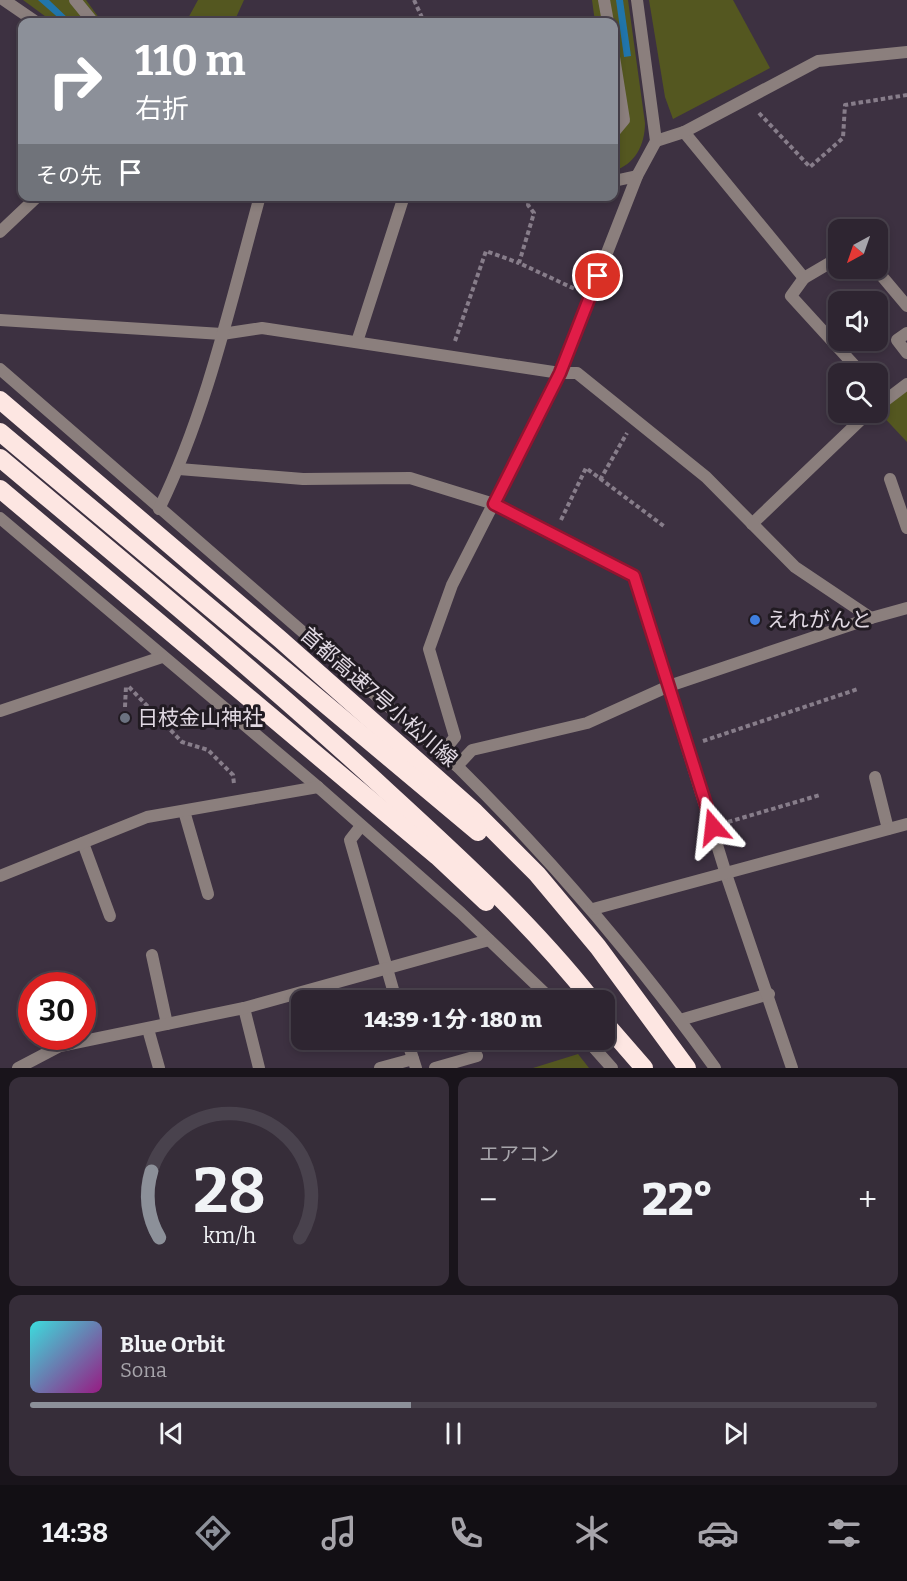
<!DOCTYPE html>
<html lang="ja">
<meta charset="utf-8">
<style>
:root{--surface:#2e2531;--page:#362d39;--text:#f1f3f6;--muted:#a7a5ab;--line:#49424d;--accent:#8c9099}
body{margin:0;font-family:Bitter,"Noto Sans JP",serif;background:var(--page);color:var(--text);height:100vh;display:flex;flex-direction:column;font-size:22px;white-space:nowrap}
*{box-sizing:border-box;margin:0}
p{font-size:20px;color:var(--muted)}
.icon{flex:none;width:33px;height:33px;fill:none;stroke:currentColor;stroke-width:2;stroke-linecap:round;stroke-linejoin:round}
.map{position:relative;height:1068px;overflow:hidden}
.sheet{display:flex;flex-direction:column;gap:9px;padding:9px;background:#19141b;flex:1}
.sheet>*{flex:none}
.hud{position:absolute;left:18px;top:18px;width:600px;height:183px;border-radius:12px;box-shadow:0 3px 9px #0003,0 0 0 2px var(--line);background:#8c9099;color:#fff;overflow:hidden}
.needle{width:39px;rotate:220deg}
.tools{position:absolute;left:828px;top:219px;display:grid;gap:12px}
.tools a{display:grid;place-items:center;width:60px;height:60px;border-radius:12px;background:var(--surface);box-shadow:0 3px 9px #0003,0 0 0 2px var(--line);font-size:30px}
.speed{position:absolute;left:18px;top:972px;display:flex;gap:12px;font-size:30px;font-weight:700;text-align:center}
.speed>*{display:grid;place-content:center;width:78px;height:78px;border-radius:50%;background:var(--surface);box-shadow:0 3px 9px #0003,0 0 0 2px var(--line);line-height:1}
.speed .limit{border:9px solid #d22;background:#fff;color:#111}
.pin{position:absolute;display:grid;place-items:center;width:51px;height:51px;color:#fff;margin:-26px;border:3px solid #fff;border-radius:50%;box-shadow:0 2px 6px #0007}
.me{position:absolute;width:66px;margin:-33px;rotate:343deg;stroke-linejoin:round;filter:drop-shadow(0 0 4px #0008)}
.turn{display:flex;align-items:center;gap:21px;height:126px;padding:0 18px;font-size:27px}
.turn .icon{width:78px;height:78px;stroke-width:2.5}
.turn b{display:block;font-size:42px;line-height:51px}
.then{display:flex;align-items:center;height:57px;padding:0 18px;background:#0003;gap:12px;font-size:22px}
.big{font-size:45px;font-weight:800;line-height:1.1}
.sheet .widget{flex:1;display:flex;flex-direction:column;justify-content:center;gap:9px;min-width:0;padding:0 21px;border-radius:12px;background:var(--page)}
.sheet .dial{align-items:center;gap:0}
.dial svg{height:156px;overflow:visible;fill:none;stroke:var(--line);stroke-width:7;stroke-linecap:round;text-anchor:middle}
.dial text{fill:var(--text);stroke:none}
.song{display:flex;align-items:center;gap:18px}
.cover{width:72px;height:72px;border-radius:9px;background:linear-gradient(135deg,hsl(180 70% 55%),hsl(310 70% 35%))}
.played{height:6px;border-radius:3px;background:linear-gradient(90deg,var(--accent) 45%,var(--line) 45%)}
.keys{display:flex;justify-content:space-around;direction:ltr}
.heat{display:flex;justify-content:space-between;align-items:center;font-size:33px;direction:ltr}
.sheet .tiles{flex:1;display:grid;gap:9px;grid-template-columns:1fr 1fr}
.widget:last-child{grid-column:span 2}
.trip{position:absolute;left:291px;top:990px;width:324px;height:60px;border-radius:12px;background:var(--surface);box-shadow:0 3px 9px #0003,0 0 0 2px var(--line);font-weight:800;line-height:60px;text-align:center}
.tab-bar{display:flex;height:96px;justify-content:space-around;align-items:center;background:#120f14;color:var(--muted)}
.tab-bar .icon{width:42px;height:42px}
.tab-bar .current{color:var(--accent)}
.tab-bar b{font-size:27px;color:var(--text)}
.map>svg:first-child{display:block}
.green{fill:#545720}
.water{fill:#2175aa}
.lines{fill:none;stroke-linecap:round;stroke-linejoin:round}
.path{stroke:#877d8a;stroke-width:4;stroke-dasharray:4.5 3;stroke-linecap:butt}
.lane{stroke:#8b7f7d;stroke-width:12}
.street{stroke:#8b7f7d;stroke-width:12}
.highway{stroke:#fde6e2;stroke-width:18}
.route-casing{stroke:#92132f;stroke-width:15}
.route{stroke:#e11d48;stroke-width:10}
.shop-dot{fill:#3f7fe0;stroke:#211b22;stroke-width:2}
.worship-dot{fill:#6b7280;stroke:#211b22;stroke-width:2}
.labels{text-anchor:middle;stroke-width:6;stroke-linejoin:round;paint-order:stroke}
.poi-label{font-size:21px;fill:#e1d9e3;stroke:#211b22;text-anchor:start}
.street-label{font-size:21px;fill:#e1d9e3;stroke:#211b22}
</style>
<div class="map">
<svg width="907" height="1068" viewBox="0 0 907 1068">
<rect width="100%" height="100%" fill="#3d3141"/>
<g class="green">
<polygon points="23,0 86,0 102,22 53,22"/>
<polygon points="198,0 244,0 234,22 186,22"/>
<path d="M592,0H628L645,123C645,145 635,164 614,171V22H595Z"/>
<polygon points="649,0 733,0 770,68 673,119 665,97"/>
<polygon points="907,388 907,442 878,411"/>
<polygon points="578,1054 589,1068 533,1068"/>
</g>
<g class="water">
<polygon points="38,0 49,0 72,22 63,22"/>
<polygon points="616,0 623,0 631,56 624,57"/>
</g>
<g class="lines">
<g class="path">
<polyline points="414,0 424,22"/>
<polyline points="759,113 810,167 843,138 845,105 907,95"/>
<polyline points="530,196 528,205 534,213 519,263 575,289"/>
<polyline points="455,341 486,251 519,263"/>
<polyline points="600,480 627,433"/>
<polyline points="561,520 586,468 665,527"/>
<polyline points="129,687 182,742 208,750 233,775 234,784"/>
<polyline points="125,707 126,686"/>
<polyline points="703,741 858,689"/>
<polyline points="728,822 820,795"/>
</g>
<g class="lane">
<polyline points="804,278 791,296 854,365 846,374"/>
<polyline points="907,333 897,340 907,353"/>
<polyline points="357,342 404,196"/>
<polyline points="878,406 907,384"/>
<polyline points="890,479 907,528"/>
<polyline points="752,524 869,412"/>
<polyline points="875,777 888,829"/>
<polyline points="184,811 208,894"/>
<polyline points="83,843 110,916"/>
<polyline points="152,955 167,1024"/>
<polyline points="244,1008 259,1068"/>
<polyline points="680,1020 769,994"/>
<polyline points="148,1029 159,1068"/>
<polyline points="380,1068 413,1059"/>
<polyline points="435,1068 477,1056"/>
</g>
<g class="street">
<polyline points="4,0 36,22"/>
<polyline points="75,0 93,22"/>
<polyline points="604,0 608,22"/>
<polyline points="614,57 624,120 614,132"/>
<polyline points="684,132 804,278 838,258"/>
<polyline points="656,141 684,132 818,61 907,52"/>
<polyline points="614,181 637,176"/>
<polyline points="0,232 38,196"/>
<polyline points="875,268 907,306"/>
<polyline points="0,320 222,334 262,328 560,373 637,176 656,141 637,0"/>
<path d="M0,369L457,766C553,861 636,958 715,1068"/>
<polyline points="179,469 303,479 410,478 494,504 634,576 726,874 792,1068"/>
<path d="M159,509C207,411 231,301 260,196"/>
<polyline points="0,518 318,787 461,913 552,1000"/>
<polyline points="0,711 162,657"/>
<polyline points="442,753 455,737 429,649 452,585 560,373 577,373 706,477 795,567 871,618"/>
<polyline points="457,766 472,750 587,723 669,686 871,618 907,608"/>
<polyline points="361,826 350,840 396,1000"/>
<polyline points="0,876 147,817 318,787"/>
<polyline points="593,909 907,824"/>
<polyline points="407,1040 416,1068"/>
<polyline points="587,1040 612,1068"/>
<polyline points="18,1068 60,1046 244,1008 489,940"/>
</g>
<g class="highway">
<polyline points="0,400 281,640 475,812 537,874 598,947 687,1068"/>
<polyline points="0,432 478,832"/>
<path d="M0,458C131,568 263,677 389,793C460,858 532,924 592,1000"/>
<polyline points="0,489 437,856 486,902"/>
<polyline points="604,1022 644,1068"/>
</g>
</g>
<g class="lines">
<defs>
<polyline id="route" points="598,276 560,373 494,504 634,576 713,827"/>
</defs>
<use href="#route" class="route-casing"/>
<use href="#route" class="route"/>
</g>
<circle class="shop-dot" cx="755" cy="620" r="6"/>
<circle class="worship-dot" cx="125" cy="718" r="6"/>
<g class="labels">
<g class="poi-label">
<text x="767" y="627">えれがんと</text>
<text x="137" y="725">日枝金山神社</text>
</g>
<g class="street-label">
<text transform="translate(379 697) rotate(41)" y="7">首都高速7号小松川線</text>
</g>
</g>
</svg>
<div class="tools">
<a><svg class="needle" viewBox="-14 -14 28 28"><path d="M0-13l5 13h-10z" fill="#e53935"/><path d="M0 13l5-13h-10z" fill="#a7a5ab"/></svg></a>
<a><svg class="icon" aria-label="sound" viewBox="0 0 24 24"><path d="M4 9h4l5-4v14l-5-4H4zM17 9q2 3 0 6"/></svg></a>
<a><svg class="icon" aria-label="search" viewBox="0 0 24 24"><circle cx="10" cy="10" r="6"/><path d="M15 15l6 6"/></svg></a>
</div>
<div class="speed"><div class="limit">30</div></div>
<div class="pin" style="left:598px;top:276px;background:#d93025"><svg class="icon" aria-label="arrive" viewBox="0 0 24 24"><path d="M6 21V4h12l-3 4 3 4H6"/></svg></div>
<svg class="me" style="left:713px;top:827px" viewBox="-20 -20 40 40"><path d="M0-17L14 15 0 8-14 15z" fill="#e11d48" stroke="#fff" stroke-width="4"/></svg>
<div class="trip">14:39 · 1 分 · 180 m</div>
<div class="hud">
<div class="turn"><svg class="icon" aria-label="right" viewBox="0 0 24 24"><path d="M7 20v-9h11M14 6l5 5-5 5"/></svg><div><b>110 m</b>右折</div></div>
<div class="then">その先<svg class="icon" aria-label="arrive" viewBox="0 0 24 24"><path d="M6 21V4h12l-3 4 3 4H6"/></svg></div>
</div>
</div>
<section class="sheet">
<div class="tiles">
<div class="widget dial"><svg viewBox="0 0 100 80">
<path d="M14 69A42 42 0 1 1 86 69"/>
<path d="M14 69A42 42 0 0 1 10 35" stroke="#8c9099"/>
<text x="50" y="56" font-size="32" font-weight="700">28</text>
<text x="50" y="72" font-size="11">km/h</text>
</svg></div>
<div class="widget"><p>エアコン</p>
<div class="heat"><a>−</a><b class="big">22°</b><a>+</a></div>
</div>
<div class="widget">
<div class="song"><i class="cover"></i><div><b>Blue Orbit</b><p>Sona</p></div></div>
<div class="played"></div>
<div class="keys"><svg class="icon" aria-label="previous" viewBox="0 0 24 24"><path d="M18 5L8 12l10 7zM5 5v14"/></svg><svg class="icon" aria-label="pause" viewBox="0 0 24 24"><path d="M8 5v14M16 5v14"/></svg><svg class="icon" aria-label="next" viewBox="0 0 24 24"><path d="M6 5l10 7-10 7zM19 5v14"/></svg></div>
</div>
</div>
</section>
<nav class="tab-bar">
<b>14:38</b>
<svg class="icon current" aria-label="directions" viewBox="0 0 24 24"><path d="M12 3l9 9-9 9-9-9zM9 14v-3h6M13 9l2 2-2 2"/></svg>
<svg class="icon" aria-label="music" viewBox="0 0 24 24"><path d="M9 18V5l10-2v13"/><circle cx="6" cy="18" r="3"/><circle cx="16" cy="16" r="3"/></svg>
<svg class="icon" aria-label="phone" viewBox="0 0 24 24"><path d="M5 4h4l2 5-3 2q2 4 5 5l2-3 5 2v4C11 20 4 13 5 4z"/></svg>
<svg class="icon" aria-label="climate" viewBox="0 0 24 24"><path d="M12 3v18M4 7l16 10M4 17L20 7"/></svg>
<svg class="icon" aria-label="car" viewBox="0 0 24 24"><path d="M5 17H2v-5l4-1 3-4h7l3 4 3 1v5h-3M9 17h6M6 11h13"/><circle cx="7" cy="17" r="2"/><circle cx="17" cy="17" r="2"/></svg>
<svg class="icon" aria-label="filters" viewBox="0 0 24 24"><path d="M4 7h16M4 17h16"/><circle cx="9" cy="7" r="2"/><circle cx="15" cy="17" r="2"/></svg>
</nav>
